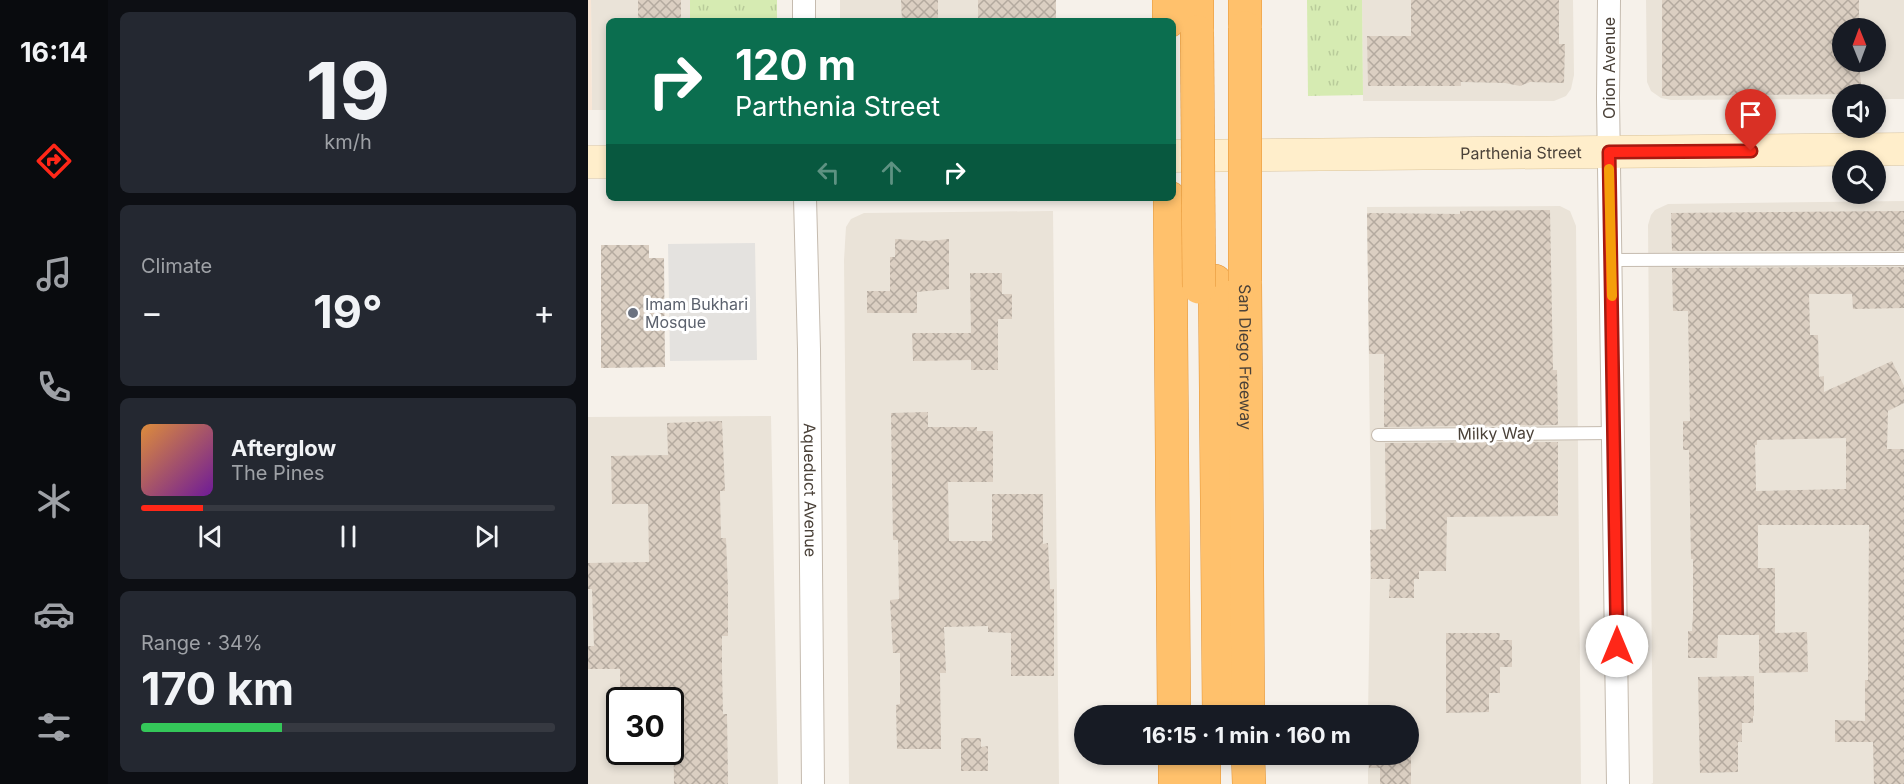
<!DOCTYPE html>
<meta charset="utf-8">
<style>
:root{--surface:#171b24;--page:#242831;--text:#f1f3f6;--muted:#9ea1a6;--line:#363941;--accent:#ff2718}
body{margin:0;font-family:Inter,sans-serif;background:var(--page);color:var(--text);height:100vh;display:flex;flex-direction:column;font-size:22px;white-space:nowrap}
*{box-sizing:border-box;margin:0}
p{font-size:20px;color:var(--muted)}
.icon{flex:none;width:33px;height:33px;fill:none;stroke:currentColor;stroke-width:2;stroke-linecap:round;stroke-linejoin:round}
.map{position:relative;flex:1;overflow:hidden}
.sheet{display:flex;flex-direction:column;gap:12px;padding:12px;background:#0d0f14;width:480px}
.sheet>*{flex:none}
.banner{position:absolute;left:18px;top:18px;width:570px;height:183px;border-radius:9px;box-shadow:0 3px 9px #0003;background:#0b6e4f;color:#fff;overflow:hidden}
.needle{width:39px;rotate:359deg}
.buttons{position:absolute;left:1244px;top:18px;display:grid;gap:12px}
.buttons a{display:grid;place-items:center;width:54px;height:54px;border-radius:50%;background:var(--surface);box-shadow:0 3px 9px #0003;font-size:30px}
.speed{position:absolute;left:18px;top:687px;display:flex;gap:12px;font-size:30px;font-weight:700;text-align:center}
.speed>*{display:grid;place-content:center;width:78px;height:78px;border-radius:50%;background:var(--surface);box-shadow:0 3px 9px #0003;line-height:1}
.speed .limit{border:3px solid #111;border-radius:9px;background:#fff;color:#111}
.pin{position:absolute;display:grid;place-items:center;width:51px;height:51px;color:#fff;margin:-62px -26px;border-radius:50% 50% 50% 0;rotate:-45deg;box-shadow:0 0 6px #0007}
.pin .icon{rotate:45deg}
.me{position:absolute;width:66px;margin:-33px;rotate:0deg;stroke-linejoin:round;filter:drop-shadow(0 0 4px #0008)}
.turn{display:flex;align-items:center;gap:21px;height:126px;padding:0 30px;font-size:27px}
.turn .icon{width:78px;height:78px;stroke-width:2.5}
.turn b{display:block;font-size:42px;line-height:51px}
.lanes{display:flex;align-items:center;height:57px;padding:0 30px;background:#0003;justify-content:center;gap:30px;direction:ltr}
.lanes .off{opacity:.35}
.big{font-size:45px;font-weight:700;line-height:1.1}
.sheet .widget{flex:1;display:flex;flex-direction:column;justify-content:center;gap:9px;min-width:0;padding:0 21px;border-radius:9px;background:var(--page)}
.sheet .dial{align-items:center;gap:0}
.dial b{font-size:78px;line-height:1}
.song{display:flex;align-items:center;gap:18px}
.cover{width:72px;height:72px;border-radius:9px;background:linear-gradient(135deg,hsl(30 70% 55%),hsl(280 70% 35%))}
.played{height:6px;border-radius:3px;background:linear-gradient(90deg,var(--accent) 15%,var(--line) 15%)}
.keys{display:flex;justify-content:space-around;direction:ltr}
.heat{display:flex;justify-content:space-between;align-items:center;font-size:33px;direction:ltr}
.charge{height:9px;border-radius:4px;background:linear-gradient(90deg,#34c759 34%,var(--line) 0)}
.trip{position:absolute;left:486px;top:705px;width:345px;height:60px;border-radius:30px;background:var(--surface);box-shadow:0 3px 9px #0003;font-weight:700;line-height:60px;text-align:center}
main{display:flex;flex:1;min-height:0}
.tabs{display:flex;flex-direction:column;width:108px;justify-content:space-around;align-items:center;background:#090b0e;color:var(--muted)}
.tabs .icon{width:42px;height:42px}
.tabs .selected{color:var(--accent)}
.tabs b{font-size:27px;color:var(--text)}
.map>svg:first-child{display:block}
.residential{fill:#eae3d8;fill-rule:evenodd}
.commercial{fill:#f8e6d6}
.grass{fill:url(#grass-tufts)}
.parking{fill:#e4e2df}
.building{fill:url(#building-cross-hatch);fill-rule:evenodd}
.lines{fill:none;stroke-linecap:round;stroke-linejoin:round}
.service-casing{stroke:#c5bbaf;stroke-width:14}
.minor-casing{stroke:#c5bbaf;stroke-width:24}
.secondary-casing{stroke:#dac49b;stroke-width:33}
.motorway-casing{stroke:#e49536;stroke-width:34}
.service{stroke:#fff;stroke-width:12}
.minor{stroke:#fff;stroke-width:22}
.secondary{stroke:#ffeecb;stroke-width:32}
.motorway{stroke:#ffc16c;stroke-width:33}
.motorway-bridge-casing{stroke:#e49536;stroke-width:34;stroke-linecap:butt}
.motorway-bridge{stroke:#ffc16c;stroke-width:33}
.route-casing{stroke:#a61910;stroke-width:15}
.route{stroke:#ff2718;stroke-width:10}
.slow{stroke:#f59e0b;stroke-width:10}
.worship-dot{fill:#6b7280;stroke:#fff;stroke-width:2}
.labels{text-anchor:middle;stroke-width:6;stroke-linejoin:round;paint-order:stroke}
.street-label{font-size:16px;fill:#4a4138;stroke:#fff}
.worship-label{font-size:16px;fill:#5b616d;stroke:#fff;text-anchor:start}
</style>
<main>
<nav class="tabs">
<b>16:14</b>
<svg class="icon selected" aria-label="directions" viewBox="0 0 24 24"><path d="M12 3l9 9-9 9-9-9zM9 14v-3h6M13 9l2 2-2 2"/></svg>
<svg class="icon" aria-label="music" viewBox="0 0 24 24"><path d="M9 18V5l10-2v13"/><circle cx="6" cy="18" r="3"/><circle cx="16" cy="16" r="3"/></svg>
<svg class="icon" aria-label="phone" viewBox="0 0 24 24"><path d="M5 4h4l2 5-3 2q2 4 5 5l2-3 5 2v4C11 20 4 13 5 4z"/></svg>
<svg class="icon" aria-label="climate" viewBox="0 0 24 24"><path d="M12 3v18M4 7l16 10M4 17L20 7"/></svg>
<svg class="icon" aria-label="car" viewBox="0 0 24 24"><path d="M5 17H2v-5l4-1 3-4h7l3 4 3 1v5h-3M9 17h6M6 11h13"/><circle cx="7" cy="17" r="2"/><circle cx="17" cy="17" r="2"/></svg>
<svg class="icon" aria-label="filters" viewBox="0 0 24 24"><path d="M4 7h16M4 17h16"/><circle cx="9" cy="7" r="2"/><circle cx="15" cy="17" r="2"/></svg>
</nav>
<section class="sheet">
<div class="widget dial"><b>19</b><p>km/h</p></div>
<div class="widget"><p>Climate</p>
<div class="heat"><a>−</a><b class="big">19°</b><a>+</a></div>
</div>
<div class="widget">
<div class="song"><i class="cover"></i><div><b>Afterglow</b><p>The Pines</p></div></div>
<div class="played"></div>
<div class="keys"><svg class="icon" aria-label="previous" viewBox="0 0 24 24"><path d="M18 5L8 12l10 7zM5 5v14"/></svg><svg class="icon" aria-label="pause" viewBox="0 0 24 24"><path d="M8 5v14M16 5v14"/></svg><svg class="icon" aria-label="next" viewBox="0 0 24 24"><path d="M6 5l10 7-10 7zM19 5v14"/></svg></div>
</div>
<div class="widget"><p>Range · 34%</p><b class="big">170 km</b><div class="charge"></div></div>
</section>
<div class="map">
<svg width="1316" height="784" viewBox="0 0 1316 784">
<defs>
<pattern id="grass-tufts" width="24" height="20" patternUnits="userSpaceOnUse" patternTransform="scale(1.5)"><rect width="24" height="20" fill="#d6ebb2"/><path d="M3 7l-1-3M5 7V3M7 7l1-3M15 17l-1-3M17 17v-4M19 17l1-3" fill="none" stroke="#b9cb9a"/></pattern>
<pattern id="building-cross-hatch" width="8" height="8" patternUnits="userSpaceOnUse" patternTransform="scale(1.5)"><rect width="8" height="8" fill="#dbcfc2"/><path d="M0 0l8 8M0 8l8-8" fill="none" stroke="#b4aa9f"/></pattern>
</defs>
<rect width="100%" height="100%" fill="#f6f1ea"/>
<g class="residential">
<polygon points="3,0 102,0 102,21 21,21 21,110 4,110"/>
<rect x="252" y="0" width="216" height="21"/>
<polygon points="774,0 985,0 986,75 983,89 978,96 966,101 775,101"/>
<path d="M1058,0H1316V99H1287V94H1254V99L1083,100L1073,98L1063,91L1059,82ZM1254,28H1287V62H1254Z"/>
<polygon points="1316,201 1316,784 1063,784 1065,783 1060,225 1063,215 1067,210 1080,204"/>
<polygon points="972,206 982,211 988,226 993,784 780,784 780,755 820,754 820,716 780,715 783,527 779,207"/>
<polygon points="465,211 471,784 261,784 256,260 258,227 263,219 276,213"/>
<path d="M183,416L190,784H0V417ZM32,700H82V752H32Z"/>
</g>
<polygon class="commercial" points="0,0 3,0 4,110 0,110"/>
<g class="grass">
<rect x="102" y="0" width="87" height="21"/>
<polygon points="719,0 774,0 775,95 720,96"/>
</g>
<polygon class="parking" points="167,243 169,360 82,361 80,244"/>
<g class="building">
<rect x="50" y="0" width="43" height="21"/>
<polygon points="313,0 350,0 350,21 314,21"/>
<rect x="390" y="0" width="78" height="21"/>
<polygon points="823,0 971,0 971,44 977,44 976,83 942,82 932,86 917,83 873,82 873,86 780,86 779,36 823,36"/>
<polygon points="1074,0 1271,0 1271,28 1254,28 1254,62 1271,62 1274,94 1074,96"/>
<polygon points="962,210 965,370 969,370 970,425 796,427 796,354 781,354 779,213 872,214 872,211"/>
<polygon points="1316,211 1316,251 1084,251 1083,213"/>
<polygon points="307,239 340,241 361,239 361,289 329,292 329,313 279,313 279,291 302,291 302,257 307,257"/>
<polygon points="13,245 61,245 61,258 76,258 77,367 13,368"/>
<path d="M1316,267V308L1265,309L1264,294H1221L1222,335H1230L1231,377L1236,376V392L1304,361L1316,386V403L1300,411L1299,449H1316V784H1286L1285,742H1247V720L1277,721V680H1280L1281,525H1170V568H1187V633L1219,632L1220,672L1171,673V635H1130L1129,658H1100V631H1104L1105,614V559H1103L1101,450H1095V421H1102L1100,311H1085L1084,268ZM1258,438V489L1168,491L1167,445H1169V440Z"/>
<polygon points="382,273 414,273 414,294 424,294 424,319 410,319 410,370 383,370 383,360 325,361 324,333 383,333"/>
<polygon points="340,412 340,427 389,427 389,431 405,431 405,482 360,482 361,541 404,541 404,494 455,494 455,544 460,543 462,589 466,589 466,676 423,676 423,633 400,632 400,626 356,627 358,673 352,673 353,749 309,749 308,705 312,704 312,653 305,653 302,600 311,599 310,540 305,540 303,413"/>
<polygon points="134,421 137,491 132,491 133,538 138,538 140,590 140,636 134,636 134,669 135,714 139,714 140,784 86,784 85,710 82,710 82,700 32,700 32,669 0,669 0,646 6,646 4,589 0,589 0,563 61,562 60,504 24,504 23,456 80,455 79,423"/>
<polygon points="970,442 970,516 859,517 858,571 831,571 831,579 826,579 826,598 801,598 802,579 783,579 782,530 798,529 797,443"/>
<polygon points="858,633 912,633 911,640 924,640 924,667 912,667 912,693 901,693 901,712 858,713"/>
<polygon points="1166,676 1166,716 1165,716 1165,723 1154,723 1154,742 1150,742 1150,772 1112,773 1110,677"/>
<polygon points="373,738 393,738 393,747 400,746 400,771 373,771"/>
<polygon points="820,744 823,744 823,784 792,784 792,768 781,768 781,754 820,754"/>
</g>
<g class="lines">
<defs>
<g id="service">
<polyline points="1023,260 1316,259"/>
<polyline points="790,435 1026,433"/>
</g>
<g id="minor">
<polyline points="216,0 216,21"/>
<polyline points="1021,0 1020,98 1030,784"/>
<path id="s1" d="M217,198L221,349L225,784"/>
</g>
<g id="secondary">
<path id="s2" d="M585,156L1316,149"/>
<polyline points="0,162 21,162"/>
</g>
<g id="motorway">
<polyline points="581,0 581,21"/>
<polyline points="609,0 609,32"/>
<polyline points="657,0 657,28"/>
<polyline points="582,198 586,716"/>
<polyline points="627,281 631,716"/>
<path id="s3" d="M657,281L660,716"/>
<polyline points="587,754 587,784"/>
<polyline points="616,754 616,784"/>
<polyline points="660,754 661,784"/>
</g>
</defs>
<use href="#service" class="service-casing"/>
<use href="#minor" class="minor-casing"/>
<use href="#secondary" class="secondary-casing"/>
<use href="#motorway" class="motorway-casing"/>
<use href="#service" class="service"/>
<use href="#minor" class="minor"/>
<use href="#secondary" class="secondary"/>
<use href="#motorway" class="motorway"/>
<defs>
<g id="motorway-bridge">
<polyline points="657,28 657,281"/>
<polyline points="609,32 611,287"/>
</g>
</defs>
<use href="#motorway-bridge" class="motorway-bridge-casing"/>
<use href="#motorway-bridge" class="motorway-bridge"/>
</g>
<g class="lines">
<defs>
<polyline id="route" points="1029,646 1021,152 1163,151"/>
</defs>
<use href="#route" class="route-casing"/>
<use href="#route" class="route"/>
<polyline class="slow" points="1021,169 1024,296"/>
</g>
<circle class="worship-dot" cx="45" cy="313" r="6"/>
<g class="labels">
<g class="street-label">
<text transform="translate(1021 68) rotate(-90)" y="6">Orion Avenue</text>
<text dy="6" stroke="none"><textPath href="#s2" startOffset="348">Parthenia Street</textPath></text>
<text dy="6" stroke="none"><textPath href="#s3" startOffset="76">San Diego Freeway</textPath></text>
<text transform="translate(908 433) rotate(-1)" y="6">Milky Way</text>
<text dy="6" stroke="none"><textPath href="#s1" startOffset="292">Aqueduct Avenue</textPath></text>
</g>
<g class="worship-label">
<text x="57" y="310">Imam Bukhari<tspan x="57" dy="18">Mosque</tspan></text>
</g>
</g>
</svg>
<div class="buttons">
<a><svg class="needle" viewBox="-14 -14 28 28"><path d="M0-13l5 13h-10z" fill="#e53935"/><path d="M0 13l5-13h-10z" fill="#9ea1a6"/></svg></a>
<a><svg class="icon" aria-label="sound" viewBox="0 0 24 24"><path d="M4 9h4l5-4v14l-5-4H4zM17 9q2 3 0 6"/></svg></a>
<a><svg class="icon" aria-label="search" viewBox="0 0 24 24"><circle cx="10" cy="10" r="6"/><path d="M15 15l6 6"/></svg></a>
</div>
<div class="speed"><div class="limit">30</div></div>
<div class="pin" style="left:1163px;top:151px;background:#d93025"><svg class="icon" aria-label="arrive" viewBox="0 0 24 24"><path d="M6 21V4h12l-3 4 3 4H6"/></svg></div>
<svg class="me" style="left:1029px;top:646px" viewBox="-20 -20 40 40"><circle r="19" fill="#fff"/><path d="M0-13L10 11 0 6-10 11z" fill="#ff2718"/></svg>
<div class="trip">16:15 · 1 min · 160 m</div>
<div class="banner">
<div class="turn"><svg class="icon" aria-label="right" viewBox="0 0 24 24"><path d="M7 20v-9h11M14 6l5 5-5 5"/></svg><div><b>120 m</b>Parthenia Street</div></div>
<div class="lanes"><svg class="icon off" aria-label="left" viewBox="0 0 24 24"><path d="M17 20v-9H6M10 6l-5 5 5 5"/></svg><svg class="icon off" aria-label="ahead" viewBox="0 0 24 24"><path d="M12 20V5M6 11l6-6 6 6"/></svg><svg class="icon" aria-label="right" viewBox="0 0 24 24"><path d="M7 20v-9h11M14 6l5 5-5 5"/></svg></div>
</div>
</div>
</main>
